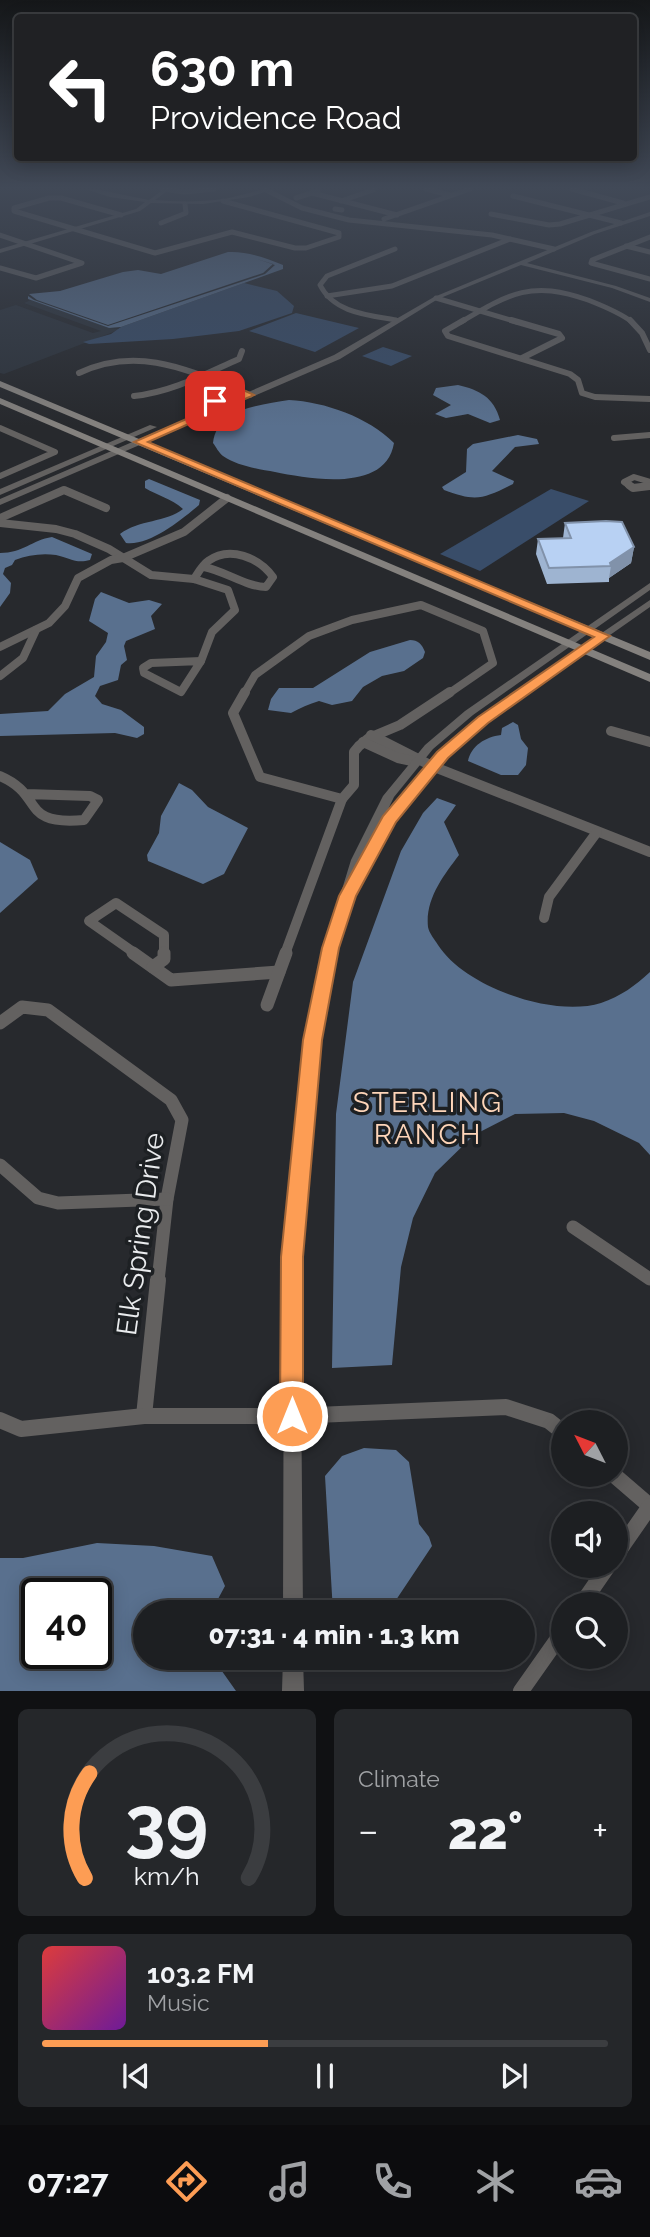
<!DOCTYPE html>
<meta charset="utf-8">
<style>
:root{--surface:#1d1f22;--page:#25272a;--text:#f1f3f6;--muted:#a0a2a5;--line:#3b3d40;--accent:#fd9d54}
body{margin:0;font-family:Raleway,sans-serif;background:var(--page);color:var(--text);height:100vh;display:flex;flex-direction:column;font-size:26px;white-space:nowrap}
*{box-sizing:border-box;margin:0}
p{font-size:23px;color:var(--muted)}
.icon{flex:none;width:38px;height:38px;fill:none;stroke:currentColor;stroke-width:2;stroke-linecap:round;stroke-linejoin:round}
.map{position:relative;height:1691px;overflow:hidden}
.drawer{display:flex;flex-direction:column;gap:18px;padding:18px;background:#101113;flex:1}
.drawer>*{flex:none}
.hud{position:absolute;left:14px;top:14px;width:623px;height:147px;border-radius:7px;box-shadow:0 4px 18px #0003,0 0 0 2px var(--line);background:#202124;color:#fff;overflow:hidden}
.needle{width:46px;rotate:312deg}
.buttons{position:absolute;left:551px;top:1410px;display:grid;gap:14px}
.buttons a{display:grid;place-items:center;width:77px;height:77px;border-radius:50%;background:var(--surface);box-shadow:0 4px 18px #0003,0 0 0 2px var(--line);font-size:35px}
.speed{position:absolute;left:21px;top:1578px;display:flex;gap:14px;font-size:35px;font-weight:700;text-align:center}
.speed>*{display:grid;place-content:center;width:91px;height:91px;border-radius:50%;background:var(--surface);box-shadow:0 4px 18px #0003,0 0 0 2px var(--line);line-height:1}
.speed .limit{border:4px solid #111;border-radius:10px;background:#fff;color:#111}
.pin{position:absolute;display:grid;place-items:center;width:60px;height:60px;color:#fff;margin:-30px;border-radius:14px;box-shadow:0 4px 10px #0006}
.me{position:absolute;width:77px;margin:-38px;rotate:0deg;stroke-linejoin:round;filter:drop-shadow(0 0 5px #0008)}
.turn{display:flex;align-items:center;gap:24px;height:147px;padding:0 21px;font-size:32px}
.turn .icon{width:91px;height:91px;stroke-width:2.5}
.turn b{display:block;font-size:49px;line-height:60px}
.big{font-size:52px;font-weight:800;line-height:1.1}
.drawer .card{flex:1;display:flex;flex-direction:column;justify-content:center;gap:10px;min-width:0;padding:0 24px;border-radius:10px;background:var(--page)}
.drawer .dial{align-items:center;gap:0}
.dial svg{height:182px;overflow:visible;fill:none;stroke:var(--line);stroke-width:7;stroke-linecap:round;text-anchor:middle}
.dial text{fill:var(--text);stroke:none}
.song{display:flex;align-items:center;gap:21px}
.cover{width:84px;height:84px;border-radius:10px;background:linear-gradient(135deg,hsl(0 70% 55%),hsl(280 70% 35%))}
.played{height:7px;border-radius:4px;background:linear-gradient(90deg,var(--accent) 40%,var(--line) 40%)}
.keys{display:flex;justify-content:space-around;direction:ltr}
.heat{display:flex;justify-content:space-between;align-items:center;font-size:38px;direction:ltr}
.drawer .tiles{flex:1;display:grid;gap:18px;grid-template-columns:1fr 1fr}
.card:last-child{grid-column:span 2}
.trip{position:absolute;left:133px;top:1600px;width:402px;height:70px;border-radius:35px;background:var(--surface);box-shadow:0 4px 18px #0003,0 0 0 2px var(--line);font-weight:800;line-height:70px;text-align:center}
.tabs{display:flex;height:112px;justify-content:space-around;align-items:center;background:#0c0c0e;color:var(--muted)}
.tabs .icon{width:49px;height:49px}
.tabs .active{color:var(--accent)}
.tabs b{font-size:32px;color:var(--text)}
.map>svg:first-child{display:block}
.built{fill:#2d333b}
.green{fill:#394d69}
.water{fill:#59708e;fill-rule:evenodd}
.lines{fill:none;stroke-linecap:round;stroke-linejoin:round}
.minor-far5{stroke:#636160;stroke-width:5}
.minor-far4{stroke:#636160;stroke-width:6}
.minor-far3{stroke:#636160;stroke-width:8}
.minor-far2{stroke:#636160;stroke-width:10}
.minor-far1{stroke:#636160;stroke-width:13}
.minor{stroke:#636160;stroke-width:16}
.tertiary{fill:#636160;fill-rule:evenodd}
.secondary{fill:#84817e;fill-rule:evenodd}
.wall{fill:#9eb4d1}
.shaded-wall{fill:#8192aa}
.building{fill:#b8d1f3;stroke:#8192aa;stroke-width:2}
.route{fill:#fd9d54;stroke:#a46637;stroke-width:2}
.labels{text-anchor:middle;stroke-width:7;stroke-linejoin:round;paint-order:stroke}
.near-neighbourhood-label{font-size:28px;letter-spacing:2px;fill:#fed5b9;stroke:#1d2023}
.near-street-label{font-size:28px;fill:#e9ebed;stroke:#1d2023}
</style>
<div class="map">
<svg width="650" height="1691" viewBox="0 0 650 1691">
<rect width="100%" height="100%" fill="#27292d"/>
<polygon class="built" points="31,300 109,328 121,329 4,374 0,373 0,310 16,305 93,333 101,331 24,303"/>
<g class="green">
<polygon points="244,283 277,291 294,306 292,313 239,331 173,339 89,344 83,342 111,334 121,327"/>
<polygon points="296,313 359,328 315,352 249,331"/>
<polygon points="383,347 412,356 391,366 362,356"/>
<polygon points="551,489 589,501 480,571 440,554"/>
</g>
<g class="water">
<path d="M228,252C247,251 266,258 283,265V269L121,327L109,328L28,299V296L34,300L108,326L265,274L275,265L257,259L273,264L263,273L108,325L37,300L29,294L60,291L123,272L138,270L161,274Z"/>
<path d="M458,385C479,390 494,397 500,420L490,423L468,414L446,418L435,414L451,405L433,395L436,388Z"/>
<path d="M289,400C325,402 368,417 394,443C386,493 310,479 275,472C259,469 237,466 223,456C219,453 216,447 213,443C217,408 261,405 289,400Z"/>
<path d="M518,435L537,439L539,444L515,447L492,471L514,481L513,484C483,499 476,502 444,490L442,487L466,472L467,449L473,444Z"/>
<path d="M149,479L200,500L199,505C181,520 150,546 126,543L120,534C138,520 167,522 183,509C171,498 158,496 145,488V481Z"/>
<path d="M52,537L92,554L90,560C76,564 70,558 56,555C42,553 28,555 15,560L12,565L5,568L3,574L11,583L10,593L0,607V553C23,553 32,540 52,537Z"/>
<polygon points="101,592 129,603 149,600 162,604 151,616 155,629 126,641 124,646 127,660 121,665 118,680 100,686 95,696 102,704 121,710 144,727 144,734 137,738 115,733 0,736 0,714 48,711 65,694 94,677 96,656 106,642 108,633 89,621 95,599"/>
<path d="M410,640C418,640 422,644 425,652L423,658L404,671L382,676L363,687L352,701L332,705L319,701C309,704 300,708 291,713L268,710L271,699L279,688H313L370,652Z"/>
<path d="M513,722L518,725L521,739L528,748L526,765L518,775H501L468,761C471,746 485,737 501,735L502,728Z"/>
<polygon points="179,783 192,790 208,807 248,828 224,874 203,884 148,861 147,855 159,833 161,816"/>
<path d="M437,798L456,805L444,822L459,855C444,875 425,899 428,927C429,933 435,940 438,945C465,987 553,1018 601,1003C621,996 635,986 650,972V1155L639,1143L594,1121L564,1113L515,1114L474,1135L435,1173L413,1218L401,1267L392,1365L332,1368L336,1114L353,982L401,851L423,813Z"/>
<polygon points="0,842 30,860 38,879 0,913"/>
<polygon points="364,1448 396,1450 409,1462 419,1524 429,1537 432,1546 388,1612 333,1612 325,1476 342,1456"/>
<path d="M97,1543L154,1546L212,1556L225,1586L211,1612H145V1657H212L236,1691H0V1558H23ZM37,1594H96V1654H37Z"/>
</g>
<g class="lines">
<g class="minor-far5">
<polyline points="162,189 185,192 214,189"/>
<polyline points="264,189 302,208 349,220 492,235 554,249"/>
<polyline points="426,189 450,195"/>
<polyline points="572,189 623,203"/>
<polyline points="312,193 397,215"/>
<polyline points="513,196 621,223"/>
<polyline points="296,198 318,191"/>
<polyline points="341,201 373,190"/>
<polyline points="335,209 342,210"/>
<polyline points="491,214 549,225 560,224 650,197"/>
<polyline points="121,215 61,198 49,198 14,208 14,211 155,253 232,232 295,248 306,248 339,237 339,233 223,201"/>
<polyline points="384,219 470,189"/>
<polyline points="161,223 186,213 185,204"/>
<polyline points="0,235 82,263 36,278 0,268"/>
<polyline points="650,237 592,260 591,263 650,279"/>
<polyline points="626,246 650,252"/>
<path d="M395,249L327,276L320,285C334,313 368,315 396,320"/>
<polyline points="327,296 392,286 510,239"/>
<polyline points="436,298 517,322"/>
<path d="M461,322C510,293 532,280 588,300C603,306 619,312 632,322"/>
</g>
<g class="minor-far4">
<polyline points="464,320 445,331 448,336 570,374 578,380 582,393 595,397 650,399"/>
<polyline points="511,320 559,334 562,338 522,358"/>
<polyline points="630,320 642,333 650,350"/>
<path d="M79,373C140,344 192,372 250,395"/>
<path d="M134,396C172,392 205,374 239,359L242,351"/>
<polyline points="0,428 55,452 0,476"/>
<polyline points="614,438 650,435"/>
<polyline points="631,487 624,482 634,477 650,482"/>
<polyline points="643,487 650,486"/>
</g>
<g class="minor-far3">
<polyline points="629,485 633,488 650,486"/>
<polyline points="0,518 64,490 106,508"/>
<polyline points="0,523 56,529 75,534 109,549 151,575 194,579 228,590 235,610 212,632 201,661"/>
<path d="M194,579C198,573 202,565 208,561C230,545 259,558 273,577L266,587C247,587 225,571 204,567"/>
<polyline points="0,647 49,623 65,606 78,578 111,560 123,558 184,532 227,498"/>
<polygon points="201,661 181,692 144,673 143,668 151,663"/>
<polyline points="0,676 23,658 36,630"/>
<polyline points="244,694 255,675 309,636 352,620 421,605 483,631 493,663 448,694"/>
</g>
<g class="minor-far2">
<polyline points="245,692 233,713 260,777 342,799 354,785 354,752 359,746 369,738 400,725 450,692"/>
<polyline points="611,731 650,742"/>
<polyline points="371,735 432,766 650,852"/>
<polyline points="363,742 398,758 412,761"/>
<path d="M0,776C45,795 19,826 84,820L98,800L90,796L26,794"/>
<polyline points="544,918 549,897 597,832"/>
<polyline points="136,954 89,921 116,903 164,935 164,954"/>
<polyline points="285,954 342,799"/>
</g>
<g class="minor-far1">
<polyline points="133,953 171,980 279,972"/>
<polyline points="153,967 164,959 164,953"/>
<polyline points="267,1005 286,953"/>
<polyline points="0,1023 22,1007 48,1010 171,1100 182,1120 167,1199 158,1281"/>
<polyline points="0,1165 38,1198 58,1203 167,1199"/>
<polyline points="573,1227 650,1279"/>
</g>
<g class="minor">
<polyline points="144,1416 158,1280"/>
<polyline points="0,1420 21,1429 144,1416 292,1416 506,1407 549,1421 564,1433"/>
<polyline points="614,1475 650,1506"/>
<polyline points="616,1555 650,1506"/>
<polyline points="581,1605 608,1566"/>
<polyline points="521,1691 564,1630"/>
</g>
<g class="tertiary">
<path d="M85,189H95L149,200L164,189H170L155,200C178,202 201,202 224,199C241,196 257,189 274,189L249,197L203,204L151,203L140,211L0,253V249L136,209L145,202L110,197Z"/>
<polygon points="650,212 650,216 595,234 527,263 616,286 650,298 650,302 612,288 521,265 438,299 340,359 0,505 0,499 334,355 434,297 591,232"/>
<polygon points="150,425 157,427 0,495 0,489"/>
<polygon points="650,583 650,590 473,715 433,749 394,797 374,838 395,803 450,742 495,706 650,600 650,607 503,710 458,746 404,808 363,877 358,878 338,948 320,1040 300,1257 303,1612 283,1612 284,1257 306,1040 324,948 351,860 383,796 425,745 465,711"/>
<polygon points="283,1657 303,1657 304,1691 282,1691"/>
</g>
<g class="secondary">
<polygon points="0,381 650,652 650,660 0,387"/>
<polygon points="0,398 650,674 650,682 0,404"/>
</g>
</g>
<polygon class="wall" points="565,523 634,547 631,563 609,578 609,582 547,584 536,554 538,539 563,538"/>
<polygon class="shaded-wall" points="634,547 631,563 609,578 611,566 610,563"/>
<polygon class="building" points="606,521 622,522 634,547 610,563 611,566 549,568 538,539 571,538 565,523"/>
<linearGradient id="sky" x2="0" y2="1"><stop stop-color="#151719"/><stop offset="0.44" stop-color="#414957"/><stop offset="1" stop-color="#414957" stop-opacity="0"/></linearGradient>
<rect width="650" height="426" fill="url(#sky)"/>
<polygon class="route" points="239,388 254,395 148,442 610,636 488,723 448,758 396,822 356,896 339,948 322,1040 303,1257 303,1416 300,1424 292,1427 283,1424 280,1416 281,1257 303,1040 322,948 339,896 383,816 437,752 478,717 594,637 134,442 241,395 215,404 210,401"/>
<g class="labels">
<g class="near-neighbourhood-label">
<text x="428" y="1112">STERLING<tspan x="428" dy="32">RANCH</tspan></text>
</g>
<g class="near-street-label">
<text transform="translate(140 1234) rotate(-82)" y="10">Elk Spring Drive</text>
</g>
</g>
</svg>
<div class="buttons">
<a><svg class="needle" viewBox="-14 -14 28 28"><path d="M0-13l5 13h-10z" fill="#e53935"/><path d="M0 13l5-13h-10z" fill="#a0a2a5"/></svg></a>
<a><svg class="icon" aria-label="sound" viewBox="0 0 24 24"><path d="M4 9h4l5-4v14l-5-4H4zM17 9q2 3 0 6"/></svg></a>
<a><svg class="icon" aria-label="search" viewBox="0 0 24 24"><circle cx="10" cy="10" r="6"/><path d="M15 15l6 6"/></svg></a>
</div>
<div class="speed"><div class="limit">40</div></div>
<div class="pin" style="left:215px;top:401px;background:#d93025"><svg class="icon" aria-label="arrive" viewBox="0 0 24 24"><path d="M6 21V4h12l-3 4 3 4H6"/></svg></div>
<svg class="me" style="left:292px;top:1416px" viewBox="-20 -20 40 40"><circle r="17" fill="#fd9d54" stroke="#fff" stroke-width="3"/><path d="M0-11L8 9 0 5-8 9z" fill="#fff"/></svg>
<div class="trip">07:31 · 4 min · 1.3 km</div>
<div class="hud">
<div class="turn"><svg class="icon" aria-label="left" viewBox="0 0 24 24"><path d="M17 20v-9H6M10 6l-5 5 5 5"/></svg><div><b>630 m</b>Providence Road</div></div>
</div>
</div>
<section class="drawer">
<div class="tiles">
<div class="card dial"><svg viewBox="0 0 100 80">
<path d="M14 69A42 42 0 1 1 86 69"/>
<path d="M14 69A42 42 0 0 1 16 23" stroke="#fd9d54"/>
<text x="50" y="56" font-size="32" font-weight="700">39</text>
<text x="50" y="72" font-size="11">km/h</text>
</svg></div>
<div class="card"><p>Climate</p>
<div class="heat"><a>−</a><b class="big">22°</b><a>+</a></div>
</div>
<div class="card">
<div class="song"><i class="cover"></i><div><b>103.2 FM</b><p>Music</p></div></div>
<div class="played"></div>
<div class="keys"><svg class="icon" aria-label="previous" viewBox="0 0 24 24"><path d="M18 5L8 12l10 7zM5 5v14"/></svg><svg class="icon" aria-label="pause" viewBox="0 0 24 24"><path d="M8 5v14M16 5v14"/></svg><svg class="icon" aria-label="next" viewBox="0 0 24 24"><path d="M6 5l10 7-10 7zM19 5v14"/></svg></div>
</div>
</div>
</section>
<nav class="tabs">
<b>07:27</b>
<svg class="icon active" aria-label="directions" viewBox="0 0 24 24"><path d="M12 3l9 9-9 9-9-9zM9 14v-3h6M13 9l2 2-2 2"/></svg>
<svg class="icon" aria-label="music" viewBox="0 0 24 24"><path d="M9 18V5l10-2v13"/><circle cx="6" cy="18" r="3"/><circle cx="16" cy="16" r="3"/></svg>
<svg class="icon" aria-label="phone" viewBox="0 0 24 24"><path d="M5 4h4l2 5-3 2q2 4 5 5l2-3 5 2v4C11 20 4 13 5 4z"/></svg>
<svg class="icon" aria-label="climate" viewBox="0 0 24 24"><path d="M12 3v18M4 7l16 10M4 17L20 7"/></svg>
<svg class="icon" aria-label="car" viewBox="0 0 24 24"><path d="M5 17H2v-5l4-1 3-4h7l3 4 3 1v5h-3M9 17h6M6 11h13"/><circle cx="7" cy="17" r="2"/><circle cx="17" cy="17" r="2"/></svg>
</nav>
